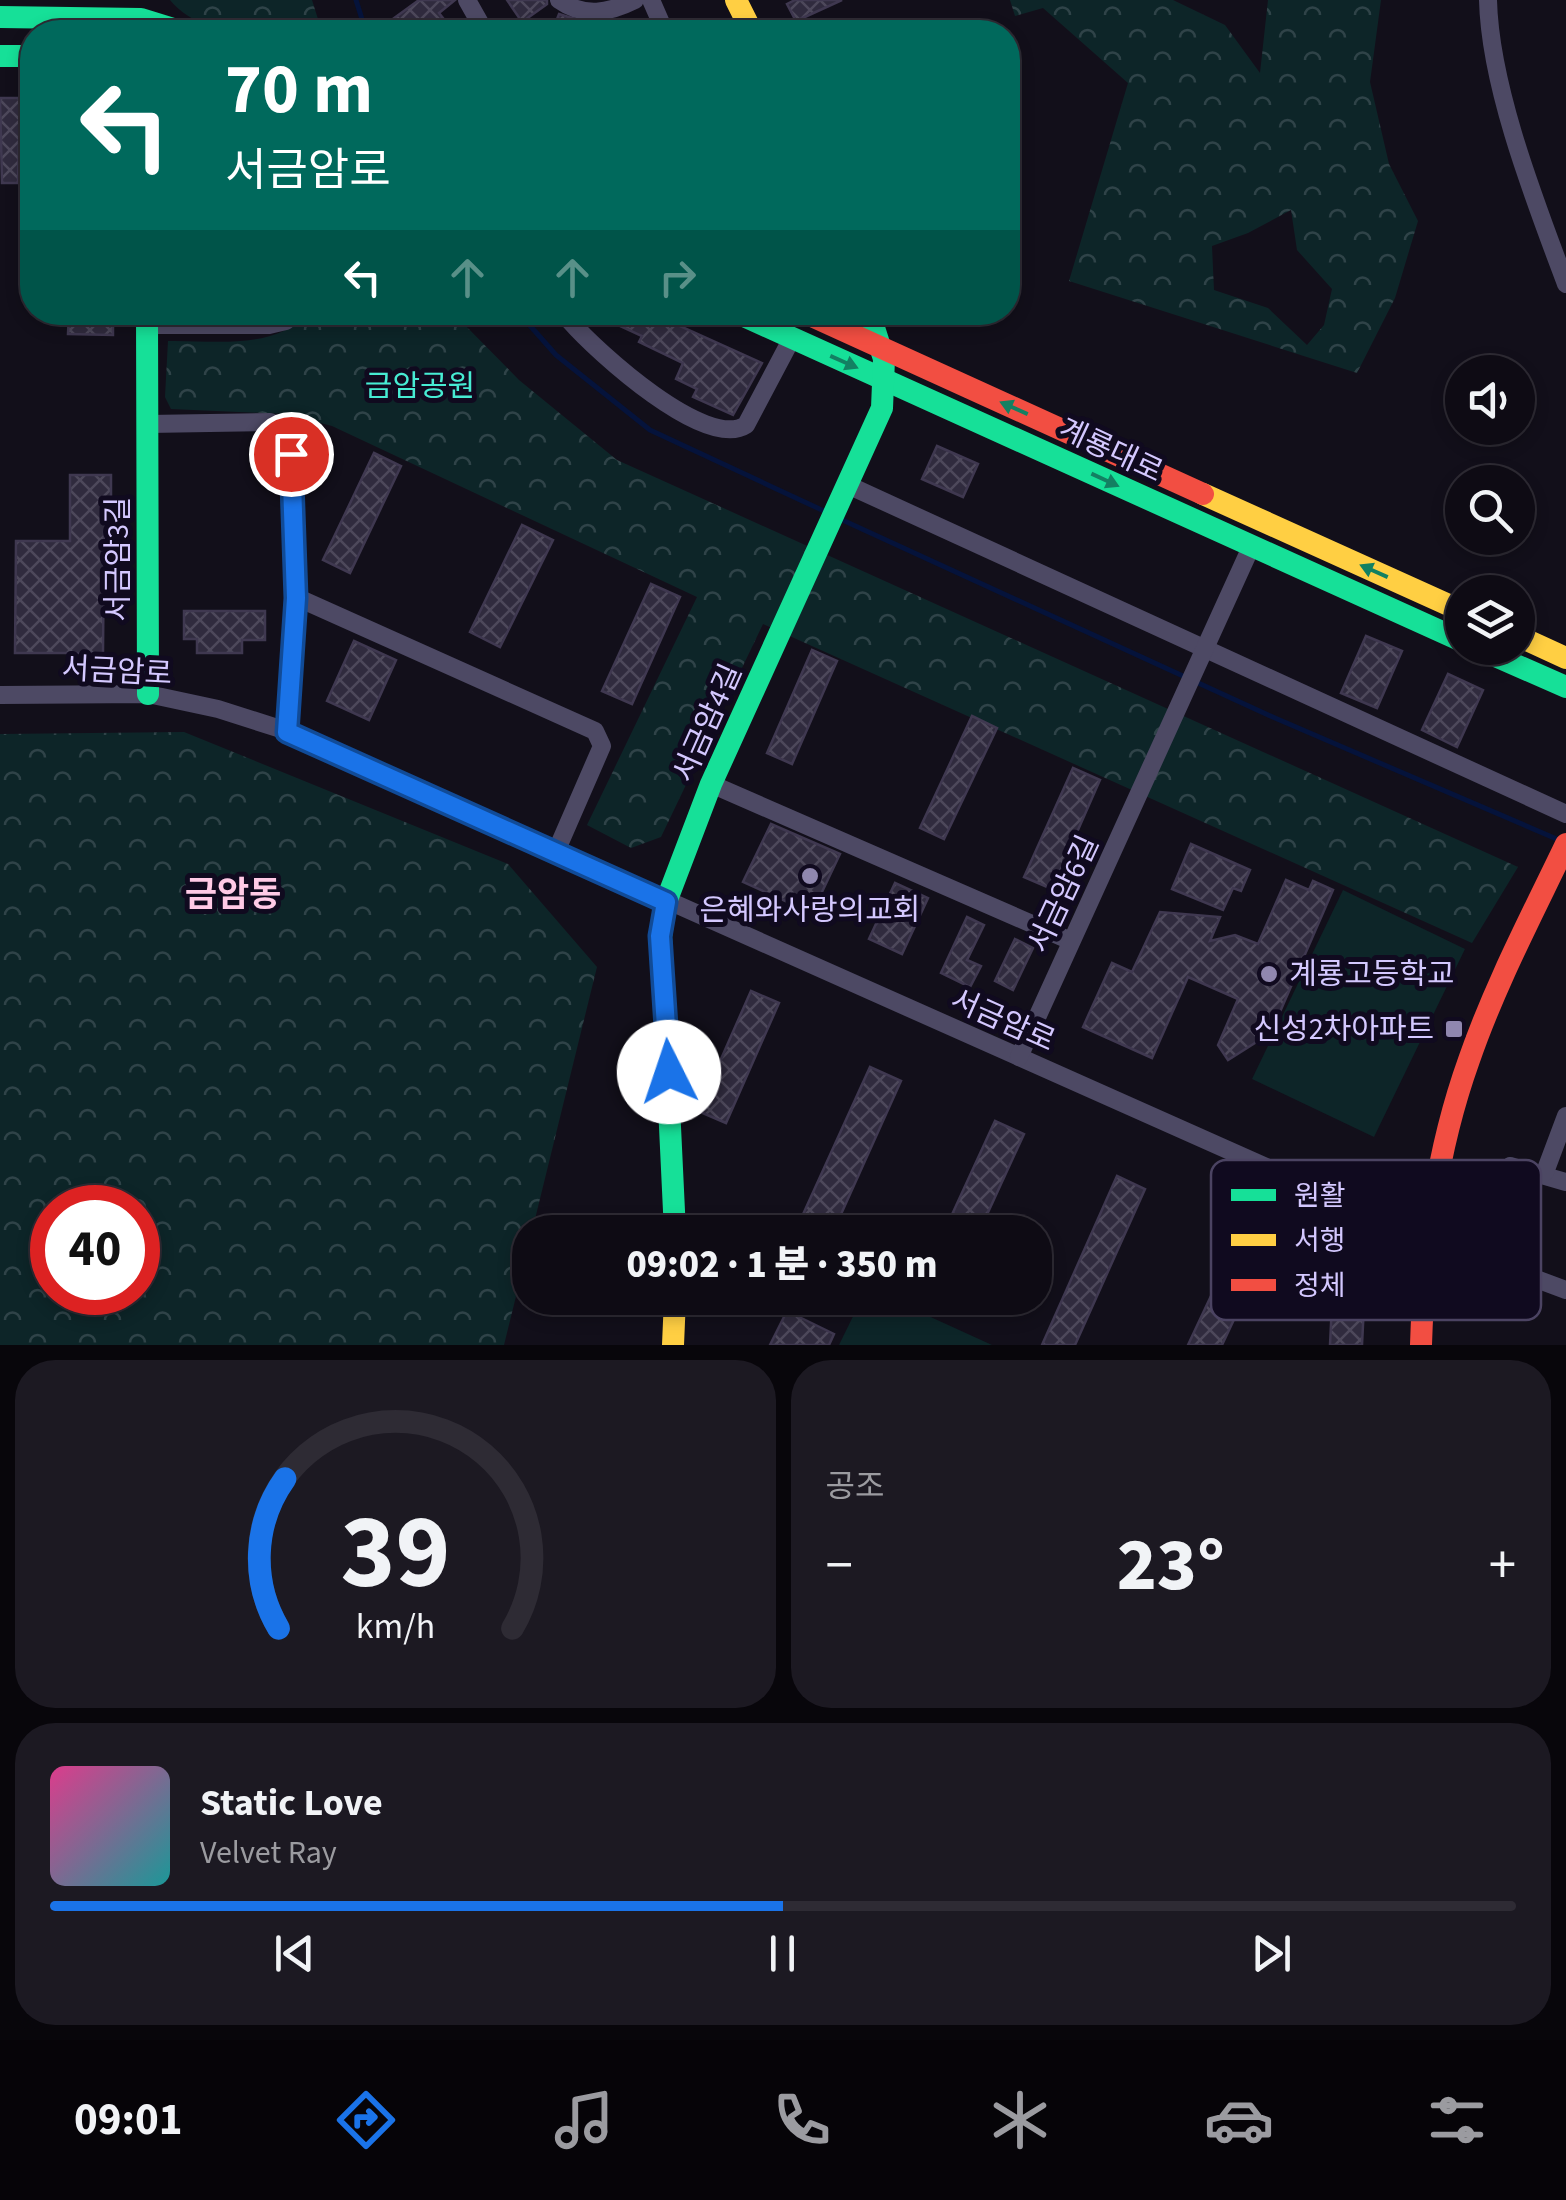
<!DOCTYPE html>
<html lang="ko">
<meta charset="utf-8">
<style>
:root{--surface:#0e0b14;--page:#1c1922;--text:#f1f3f6;--muted:#9b9ba0;--line:#2e2b34;--accent:#1a73e8}
body{margin:0;font-family:"Source Sans 3","Noto Sans KR",sans-serif;background:var(--page);color:var(--text);height:100vh;display:flex;flex-direction:column;font-size:38px;white-space:nowrap}
*{box-sizing:border-box;margin:0}
p{font-size:32px;color:var(--muted)}
.icon{flex:none;width:55px;height:55px;fill:none;stroke:currentColor;stroke-width:2;stroke-linecap:round;stroke-linejoin:round}
.map{position:relative;height:1345px;overflow:hidden}
.side{display:flex;flex-direction:column;gap:15px;padding:15px;background:#08060b;flex:1}
.side>*{flex:none}
.banner{position:absolute;left:20px;top:20px;width:1000px;height:305px;border-radius:40px;box-shadow:0 5px 15px #0003,0 0 0 2px var(--line);background:#00695c;color:#fff;overflow:hidden}
.tools{position:absolute;left:1445px;top:355px;display:grid;gap:20px}
.tools a{display:grid;place-items:center;width:90px;height:90px;border-radius:50%;background:var(--surface);box-shadow:0 5px 15px #0003,0 0 0 2px var(--line);font-size:50px}
.speed{position:absolute;left:30px;top:1185px;display:flex;gap:20px;font-size:50px;font-weight:700;text-align:center}
.speed>*{display:grid;place-content:center;width:130px;height:130px;border-radius:50%;background:var(--surface);box-shadow:0 5px 15px #0003,0 0 0 2px var(--line);line-height:1}
.speed .limit{border:15px solid #d22;background:#fff;color:#111}
.pin{position:absolute;display:grid;place-items:center;width:85px;height:85px;color:#fff;margin:-42px;border:5px solid #fff;border-radius:50%;box-shadow:0 2px 10px #0007}
.me{position:absolute;width:110px;margin:-55px;rotate:356deg;stroke-linejoin:round;filter:drop-shadow(0 0 8px #0008)}
.turn{display:flex;align-items:center;gap:35px;height:210px;padding:0 40px;font-size:45px}
.turn .icon{width:130px;height:130px;stroke-width:2.5}
.turn b{display:block;font-size:70px;line-height:85px}
.lanes{display:flex;align-items:center;height:95px;padding:0 40px;background:#0003;justify-content:center;gap:50px;direction:ltr}
.lanes .off{opacity:.35}
.big{font-size:75px;font-weight:800;line-height:1.1}
.side .widget{flex:1;display:flex;flex-direction:column;justify-content:center;gap:15px;min-width:0;padding:0 35px;border-radius:40px;background:var(--page)}
.side .dial{align-items:center;gap:0}
.dial svg{height:260px;overflow:visible;fill:none;stroke:var(--line);stroke-width:7;stroke-linecap:round;text-anchor:middle}
.dial text{fill:var(--text);stroke:none}
.song{display:flex;align-items:center;gap:30px}
.cover{width:120px;height:120px;border-radius:15px;background:linear-gradient(135deg,hsl(330 70% 55%),hsl(180 70% 35%))}
.played{height:10px;border-radius:5px;background:linear-gradient(90deg,var(--accent) 50%,var(--line) 50%)}
.keys{display:flex;justify-content:space-around;direction:ltr}
.heat{display:flex;justify-content:space-between;align-items:center;font-size:55px;direction:ltr}
.side .tiles{flex:1;display:grid;gap:15px;grid-template-columns:1fr 1fr}
.widget:last-child{grid-column:span 2}
.trip{position:absolute;left:512px;top:1215px;width:540px;height:100px;border-radius:40px;background:var(--surface);box-shadow:0 5px 15px #0003,0 0 0 2px var(--line);font-weight:800;line-height:100px;text-align:center}
.menu{display:flex;height:160px;justify-content:space-around;align-items:center;background:#060408;color:var(--muted)}
.menu .icon{width:70px;height:70px}
.menu .on{color:var(--accent)}
.menu b{font-size:45px;color:var(--text)}
.map>svg:first-child{display:block}
.forest{fill:url(#forest-crowns);fill-rule:evenodd}
.pitch{fill:#0d2528}
.lines{fill:none;stroke-linecap:round;stroke-linejoin:round}
.stream{stroke:#05133b;stroke-width:5}
.building{fill:url(#building-cross-hatch);stroke:#3f3850;stroke-width:2.5}
.street{stroke:#4d4964;stroke-width:18}
.fast{stroke:#16e098;stroke-width:22}
.slow{stroke:#ffcf43;stroke-width:22}
.jam{stroke:#f24e42;stroke-width:22}
.oneway{fill:#138062}
.route-casing{stroke:#114b97;stroke-width:25}
.route{stroke:#1a73e8;stroke-width:18}
.poi-dot{fill:#9087af;stroke:#100a1f;stroke-width:4}
.labels{text-anchor:middle;stroke-width:10;stroke-linejoin:round;paint-order:stroke}
.park-label{font-size:30px;fill:#47ecd3;stroke:#100a1f}
.street-label{font-size:30px;fill:#d4c8ff;stroke:#100a1f}
.poi-label{font-size:30px;fill:#d4c8ff;stroke:#100a1f}
.quarter-label{font-size:35px;font-weight:bold;fill:#ffcae6;stroke:#100a1f}
.key{fill:#100a1f;stroke:#4b4362;stroke-width:2.5}
.key-label{font-size:28px;fill:#d4c8ff}
</style>
<div class="map">
<svg width="1566" height="1345" viewBox="0 0 1566 1345">
<defs>
<pattern id="forest-crowns" width="20" height="18" patternUnits="userSpaceOnUse" patternTransform="scale(2.5)"><rect width="20" height="18" fill="#0d2528"/><path d="M2 6a3 3 0 1 1 6 0M12 15a3 3 0 1 1 6 0" fill="none" stroke="#2f4348"/></pattern>
<pattern id="building-cross-hatch" width="8" height="8" patternUnits="userSpaceOnUse" patternTransform="scale(2.5)"><rect width="8" height="8" fill="#302b3e"/><path d="M0 0l8 8M0 8l8-8" fill="none" stroke="#4d485b"/></pattern>
</defs>
<rect width="100%" height="100%" fill="#120f1a"/>
<g class="forest">
<path d="M170,0H312L322,32C273,33 205,42 170,0Z"/>
<path d="M1010,0H1173L1225,25L1260,73L1268,0H1381L1370,82L1389,164L1418,221L1395,298L1357,373L1069,281L1128,83L1043,8L1015,16ZM1291,210L1297,250L1332,289L1324,325L1307,345L1268,308L1214,290L1212,246L1248,233Z"/>
<path d="M305,313H453L519,380L617,460L1518,867L1472,943L763,624L661,837L631,848L587,825L697,597L332,426L286,414L171,409L165,397L168,341C211,340 278,351 305,313Z"/>
<path d="M184,732L508,864L597,967L504,1345H0V734ZM52,1208H138V1292H52Z"/>
</g>
<g class="pitch">
<polygon points="1343,890 1465,949 1374,1137 1252,1079"/>
<polygon points="862,1298 889,1298 992,1345 839,1345"/>
</g>
<g class="lines">
<g class="stream">
<polyline points="356,0 366,32"/>
<polyline points="518,312 556,355 650,430 824,511"/>
<polyline points="838,518 1275,718 1559,840"/>
</g>
</g>
<g class="building">
<polygon points="419,0 455,0 439,13 454,32 375,32"/>
<polygon points="507,0 547,0 547,4 522,22"/>
<polygon points="795,0 842,0 796,21 787,4"/>
<polygon points="559,14 591,24 610,32 552,32"/>
<polygon points="0,98 20,98 18,183 2,183"/>
<polygon points="69,312 113,312 113,335 68,334"/>
<polygon points="590,312 649,312 762,363 733,415 693,397 697,389 676,379 683,363 639,342 642,336"/>
<polygon points="937,446 978,464 963,497 922,479"/>
<polygon points="374,453 401,466 350,573 323,560"/>
<polygon points="70,475 111,475 111,532 104,532 103,653 15,653 16,541 70,541"/>
<polygon points="522,525 553,540 500,647 470,632"/>
<polygon points="651,584 680,597 632,704 602,691"/>
<polygon points="184,611 265,611 265,640 242,640 242,653 197,653 197,639 184,639"/>
<polygon points="1366,636 1402,651 1377,708 1341,693"/>
<polygon points="354,641 396,660 369,720 327,701"/>
<polygon points="812,650 837,661 792,764 767,753"/>
<polygon points="1448,674 1483,690 1457,747 1422,730"/>
<polygon points="972,716 997,728 944,839 920,828"/>
<polygon points="1073,768 1100,780 1052,889 1024,877"/>
<polygon points="771,824 840,854 812,913 743,882"/>
<polygon points="1191,844 1250,870 1241,891 1233,888 1223,910 1172,889"/>
<polygon points="1286,880 1309,890 1313,881 1333,890 1276,1021 1258,1041 1228,1060 1218,1045 1238,999 1188,977 1152,1058 1083,1027 1112,963 1132,972 1160,912 1220,917 1210,941 1235,935 1258,944"/>
<polygon points="895,883 928,898 902,954 869,939"/>
<polygon points="967,917 984,925 967,960 981,966 970,987 941,973"/>
<polygon points="1015,939 1033,948 1013,990 995,981"/>
<polygon points="751,991 779,1003 726,1123 698,1111"/>
<polygon points="870,1067 901,1081 833,1232 795,1232"/>
<polygon points="995,1121 1024,1134 979,1232 944,1232"/>
<polygon points="1117,1176 1145,1189 1075,1345 1042,1345"/>
<polygon points="1241,1232 1269,1245 1222,1345 1188,1345"/>
<polygon points="1333,1283 1365,1285 1362,1345 1330,1345"/>
<polygon points="787,1311 834,1334 829,1345 770,1345"/>
</g>
<g class="lines">
<g class="street">
<polyline points="467,0 485,32"/>
<path d="M559,0C584,18 609,13 635,0"/>
<polyline points="651,0 665,32"/>
<path d="M1488,0C1490,87 1535,201 1566,284"/>
<path d="M570,312V321C597,352 706,451 746,425L792,338"/>
<polyline points="147,325 269,325 286,321 289,312"/>
<polyline points="148,424 270,422 287,430 296,597 287,731"/>
<polyline points="850,486 1566,814"/>
<polyline points="296,597 595,731 602,746 555,854"/>
<polyline points="0,695 148,694 218,709 287,731 1428,1239 1566,1290"/>
<polyline points="711,784 1071,941"/>
<polyline points="1019,1057 1251,547"/>
<polyline points="1510,1166 1566,1182"/>
<polyline points="1545,1172 1566,1116"/>
</g>
<g class="fast">
<polyline points="0,17 141,19 183,32"/>
<polyline points="0,56 32,56"/>
<polyline points="147,312 148,694"/>
<polyline points="735,312 1462,641"/>
<polyline points="1477,648 1566,687"/>
<polyline points="675,1232 661,937 666,902 711,784 882,408 884,359 869,312"/>
</g>
<g class="slow">
<polyline points="736,0 752,32"/>
<polyline points="1203,494 1462,611"/>
<polyline points="1518,636 1566,658"/>
<polyline points="673,1345 675,1298"/>
</g>
<g class="jam">
<polyline points="803,312 1203,494"/>
<path d="M1421,1345C1424,1248 1436,1152 1469,1060C1495,985 1532,915 1566,844"/>
</g>
</g>
<defs><path id="oneway-solid" d="M-6-.8H1V-3.2L6.5 0L1 3.2V.8H-6Z" transform="scale(2.5)"/></defs>
<g class="oneway">
<use href="#oneway-solid" transform="translate(844 362) rotate(24)"/>
<use href="#oneway-solid" transform="translate(1014 408) rotate(-156)"/>
<use href="#oneway-solid" transform="translate(1105 480) rotate(25)"/>
<use href="#oneway-solid" transform="translate(1374 571) rotate(-156)"/>
</g>
<g class="lines">
<defs>
<polyline id="route" points="291,454 296,598 287,732 666,902 660,936 669,1072"/>
</defs>
<use href="#route" class="route-casing"/>
<use href="#route" class="route"/>
</g>
<g class="poi-dot">
<circle cx="810" cy="876" r="10"/>
<circle cx="1269" cy="974" r="10"/>
<rect x="1444" y="1019" width="20" height="20" rx="5"/>
</g>
<g class="labels">
<g class="park-label">
<text x="420" y="396">금암공원</text>
</g>
<g class="street-label">
<text transform="translate(1111 450) rotate(25)" y="10">계룡대로</text>
<text transform="translate(118 559) rotate(-90)" y="10">서금암3길</text>
<text transform="translate(117 671) rotate(3)" y="10">서금암로</text>
<text transform="translate(707 723) rotate(-66)" y="10">서금암4길</text>
<text transform="translate(1063 894) rotate(-65)" y="10">서금암6길</text>
<text transform="translate(1003 1020) rotate(24)" y="10">서금암로</text>
</g>
<g class="poi-label">
<text x="810" y="920">은혜와사랑의교회</text>
<text x="1289" y="984" text-anchor="start">계룡고등학교</text>
<text x="1434" y="1039" text-anchor="end">신성2차아파트</text>
</g>
<g class="quarter-label">
<text x="233" y="906">금암동</text>
</g>
</g>
<rect x="1211" y="1160" width="330" height="160" rx="15" class="key"/>
<rect x="1231" y="1189" width="45" height="12" fill="#16e098"/>
<rect x="1231" y="1234" width="45" height="12" fill="#ffcf43"/>
<rect x="1231" y="1279" width="45" height="12" fill="#f24e42"/>
<g class="key-label">
<text x="1294" y="1205">원활</text>
<text x="1294" y="1250">서행</text>
<text x="1294" y="1295">정체</text>
</g>
</svg>
<div class="tools">
<a><svg class="icon" aria-label="sound" viewBox="0 0 24 24"><path d="M4 9h4l5-4v14l-5-4H4zM17 9q2 3 0 6"/></svg></a>
<a><svg class="icon" aria-label="search" viewBox="0 0 24 24"><circle cx="10" cy="10" r="6"/><path d="M15 15l6 6"/></svg></a>
<a><svg class="icon" aria-label="layers" viewBox="0 0 24 24"><path d="M12 4l9 5-9 5-9-5zM3 14l9 5 9-5"/></svg></a>
</div>
<div class="speed"><div class="limit">40</div></div>
<div class="pin" style="left:291px;top:454px;background:#d93025"><svg class="icon" aria-label="arrive" viewBox="0 0 24 24"><path d="M6 21V4h12l-3 4 3 4H6"/></svg></div>
<svg class="me" style="left:669px;top:1072px" viewBox="-20 -20 40 40"><circle r="19" fill="#fff"/><path d="M0-13L10 11 0 6-10 11z" fill="#1a73e8"/></svg>
<div class="trip">09:02 · 1 분 · 350 m</div>
<div class="banner">
<div class="turn"><svg class="icon" aria-label="left" viewBox="0 0 24 24"><path d="M17 20v-9H6M10 6l-5 5 5 5"/></svg><div><b>70 m</b>서금암로</div></div>
<div class="lanes"><svg class="icon" aria-label="left" viewBox="0 0 24 24"><path d="M17 20v-9H6M10 6l-5 5 5 5"/></svg><svg class="icon off" aria-label="ahead" viewBox="0 0 24 24"><path d="M12 20V5M6 11l6-6 6 6"/></svg><svg class="icon off" aria-label="ahead" viewBox="0 0 24 24"><path d="M12 20V5M6 11l6-6 6 6"/></svg><svg class="icon off" aria-label="right" viewBox="0 0 24 24"><path d="M7 20v-9h11M14 6l5 5-5 5"/></svg></div>
</div>
</div>
<section class="side">
<div class="tiles">
<div class="widget dial"><svg viewBox="0 0 100 80">
<path d="M14 69A42 42 0 1 1 86 69"/>
<path d="M14 69A42 42 0 0 1 16 23" stroke="#1a73e8"/>
<text x="50" y="56" font-size="32" font-weight="700">39</text>
<text x="50" y="72" font-size="11">km/h</text>
</svg></div>
<div class="widget"><p>공조</p>
<div class="heat"><a>−</a><b class="big">23°</b><a>+</a></div>
</div>
<div class="widget">
<div class="song"><i class="cover"></i><div><b>Static Love</b><p>Velvet Ray</p></div></div>
<div class="played"></div>
<div class="keys"><svg class="icon" aria-label="previous" viewBox="0 0 24 24"><path d="M18 5L8 12l10 7zM5 5v14"/></svg><svg class="icon" aria-label="pause" viewBox="0 0 24 24"><path d="M8 5v14M16 5v14"/></svg><svg class="icon" aria-label="next" viewBox="0 0 24 24"><path d="M6 5l10 7-10 7zM19 5v14"/></svg></div>
</div>
</div>
</section>
<nav class="menu">
<b>09:01</b>
<svg class="icon on" aria-label="directions" viewBox="0 0 24 24"><path d="M12 3l9 9-9 9-9-9zM9 14v-3h6M13 9l2 2-2 2"/></svg>
<svg class="icon" aria-label="music" viewBox="0 0 24 24"><path d="M9 18V5l10-2v13"/><circle cx="6" cy="18" r="3"/><circle cx="16" cy="16" r="3"/></svg>
<svg class="icon" aria-label="phone" viewBox="0 0 24 24"><path d="M5 4h4l2 5-3 2q2 4 5 5l2-3 5 2v4C11 20 4 13 5 4z"/></svg>
<svg class="icon" aria-label="climate" viewBox="0 0 24 24"><path d="M12 3v18M4 7l16 10M4 17L20 7"/></svg>
<svg class="icon" aria-label="car" viewBox="0 0 24 24"><path d="M5 17H2v-5l4-1 3-4h7l3 4 3 1v5h-3M9 17h6M6 11h13"/><circle cx="7" cy="17" r="2"/><circle cx="17" cy="17" r="2"/></svg>
<svg class="icon" aria-label="filters" viewBox="0 0 24 24"><path d="M4 7h16M4 17h16"/><circle cx="9" cy="7" r="2"/><circle cx="15" cy="17" r="2"/></svg>
</nav>
